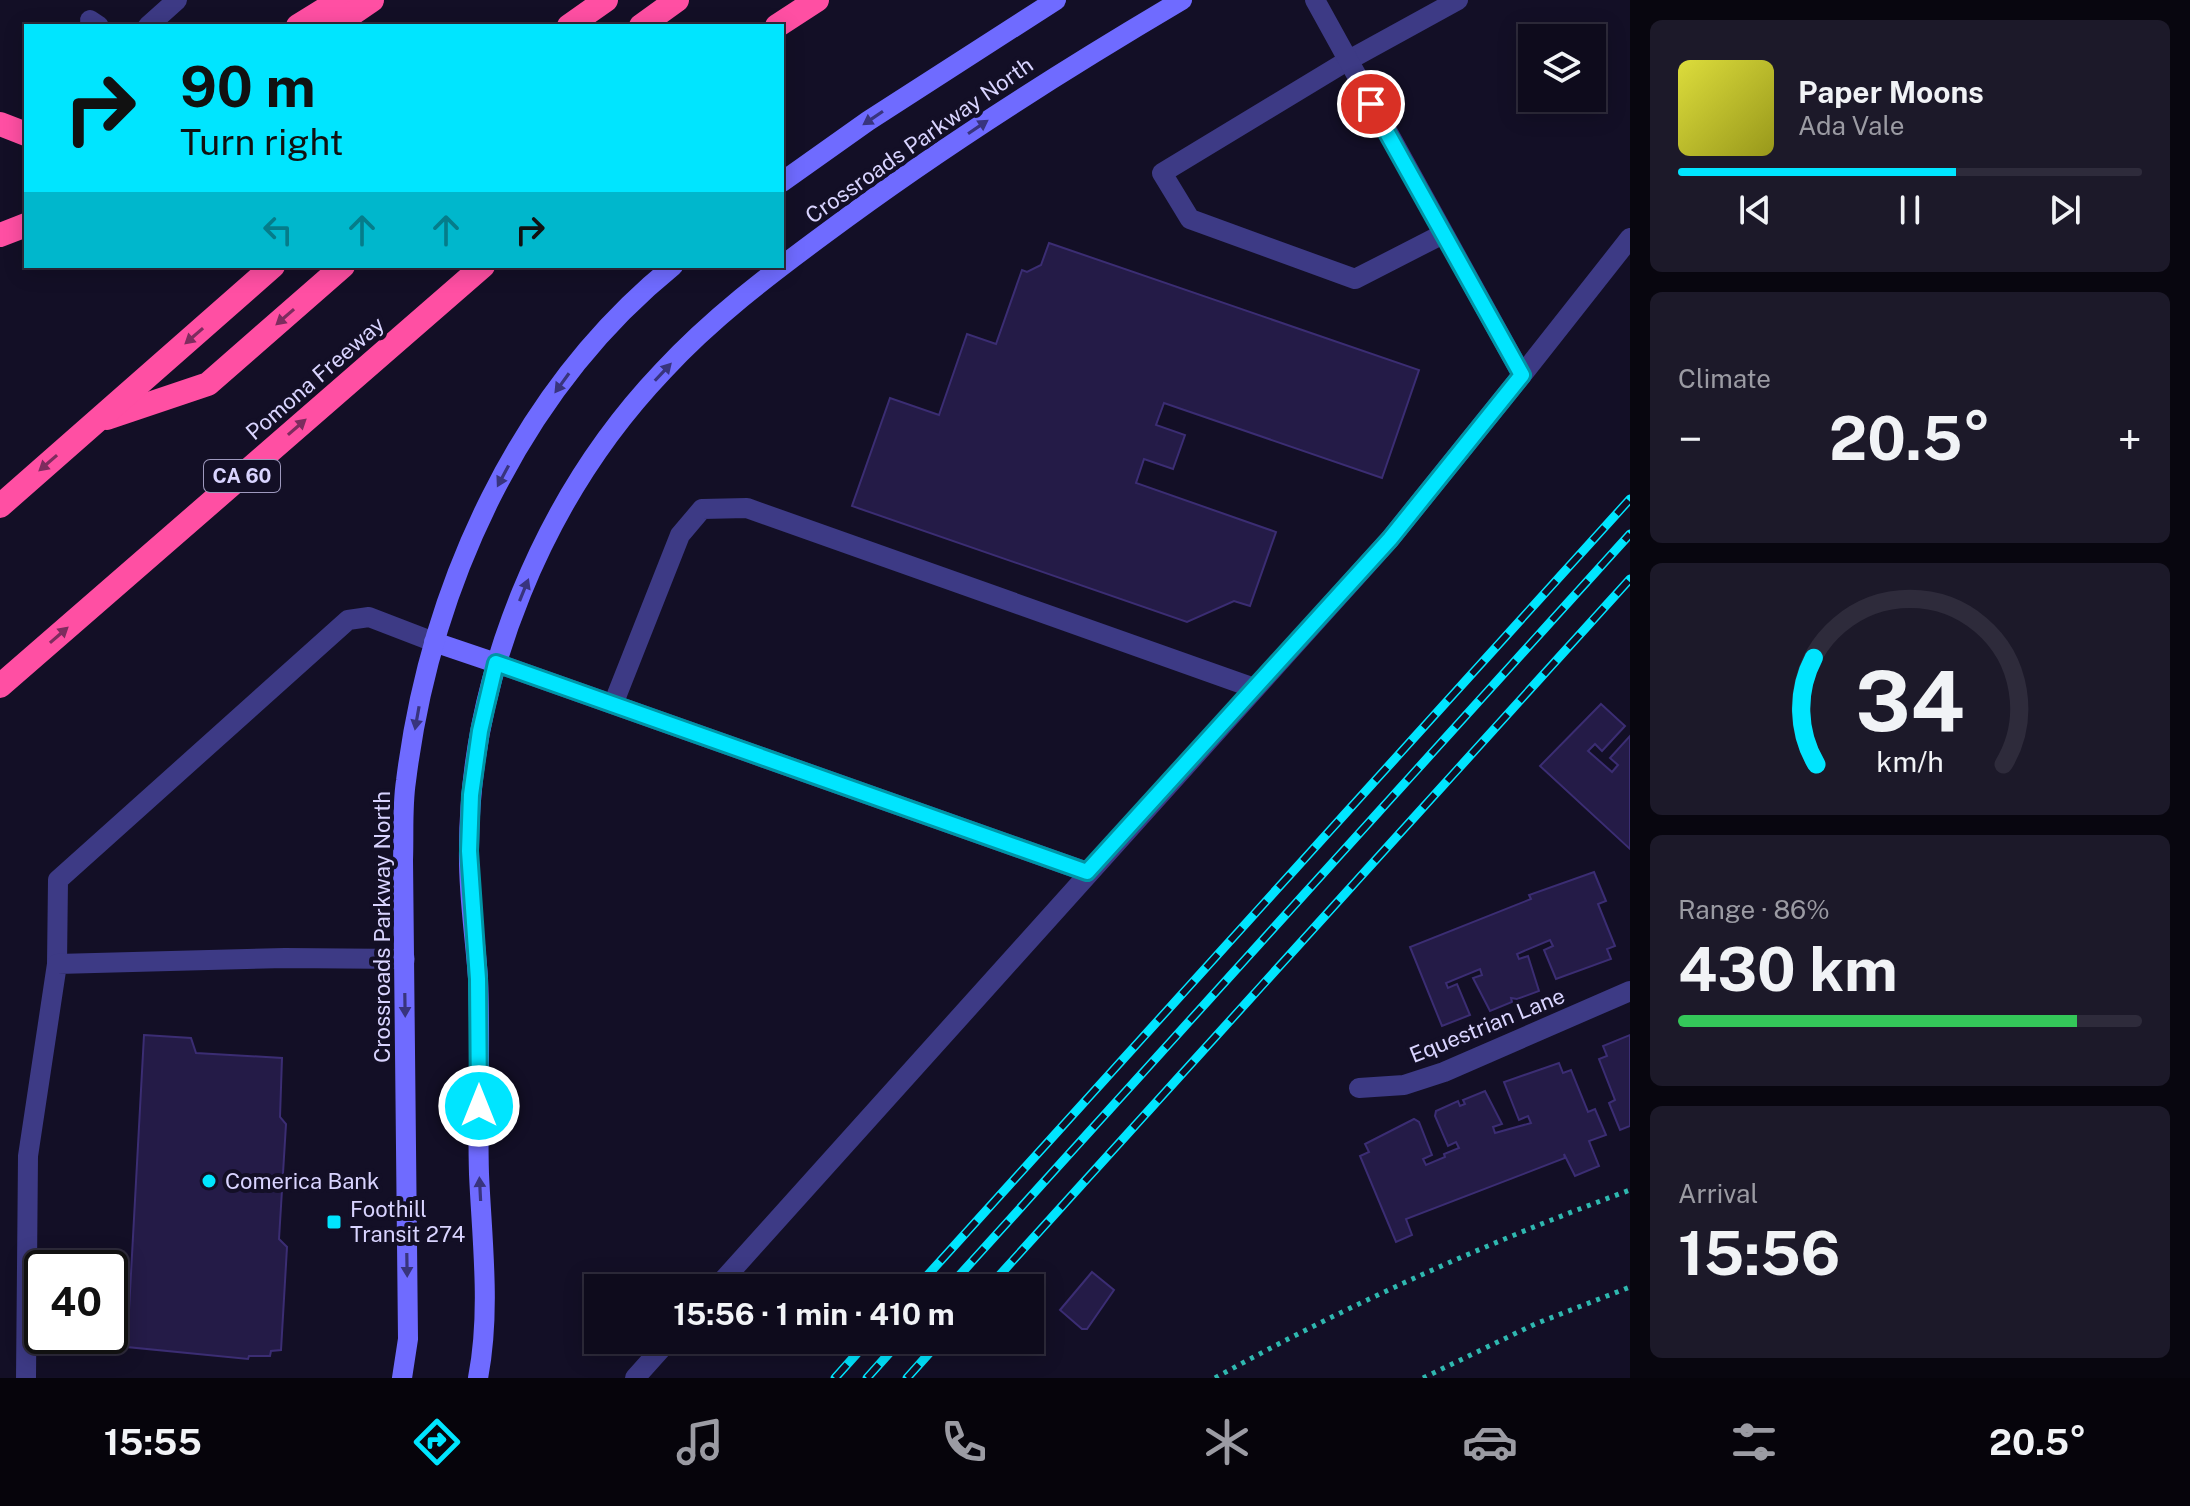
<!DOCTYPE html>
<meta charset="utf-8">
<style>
:root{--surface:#0e0b1c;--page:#1c1929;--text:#f1f3f6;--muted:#9b9ba3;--line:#2e2b3b;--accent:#00e5ff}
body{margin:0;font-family:"Public Sans",sans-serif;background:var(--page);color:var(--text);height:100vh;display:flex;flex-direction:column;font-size:30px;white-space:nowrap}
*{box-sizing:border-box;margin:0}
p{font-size:26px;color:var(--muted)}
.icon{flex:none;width:44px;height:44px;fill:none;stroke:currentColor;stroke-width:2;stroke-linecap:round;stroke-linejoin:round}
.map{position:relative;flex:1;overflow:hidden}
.sheet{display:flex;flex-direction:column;gap:20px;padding:20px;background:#08060f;width:560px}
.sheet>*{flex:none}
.banner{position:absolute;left:24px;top:24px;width:760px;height:244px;border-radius:0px;box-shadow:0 4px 20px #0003,0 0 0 2px var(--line);background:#00e5ff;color:#111;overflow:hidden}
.fabs{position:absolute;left:1518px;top:24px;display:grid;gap:16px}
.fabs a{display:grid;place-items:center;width:88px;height:88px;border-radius:0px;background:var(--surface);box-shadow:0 4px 20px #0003,0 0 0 2px var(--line);font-size:40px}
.speed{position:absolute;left:24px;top:1250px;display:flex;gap:16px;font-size:40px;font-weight:700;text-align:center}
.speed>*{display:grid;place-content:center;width:104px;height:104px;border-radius:50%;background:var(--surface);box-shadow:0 4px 20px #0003,0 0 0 2px var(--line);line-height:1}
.speed .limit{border:4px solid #111;border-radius:12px;background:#fff;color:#111}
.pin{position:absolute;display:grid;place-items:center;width:68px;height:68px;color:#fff;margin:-34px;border:4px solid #fff;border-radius:50%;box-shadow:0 2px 8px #0007}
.me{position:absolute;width:88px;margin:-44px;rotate:0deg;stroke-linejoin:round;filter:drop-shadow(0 0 6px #0008)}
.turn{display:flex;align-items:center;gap:28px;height:168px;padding:0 24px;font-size:36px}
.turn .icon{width:104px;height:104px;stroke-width:2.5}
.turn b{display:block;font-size:56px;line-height:68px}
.lanes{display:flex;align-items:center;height:76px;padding:0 24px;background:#0003;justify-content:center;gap:40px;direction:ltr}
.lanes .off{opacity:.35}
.big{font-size:60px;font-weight:700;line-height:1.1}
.sheet .card{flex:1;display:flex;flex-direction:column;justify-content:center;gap:12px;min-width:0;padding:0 28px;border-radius:12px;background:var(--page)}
.sheet .dial{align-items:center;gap:0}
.dial svg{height:208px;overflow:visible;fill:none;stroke:var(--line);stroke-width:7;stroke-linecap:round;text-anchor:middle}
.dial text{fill:var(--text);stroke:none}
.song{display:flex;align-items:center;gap:24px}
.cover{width:96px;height:96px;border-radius:12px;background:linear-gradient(135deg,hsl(60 70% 55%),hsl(60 70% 35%))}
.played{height:8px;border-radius:4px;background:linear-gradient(90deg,var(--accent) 60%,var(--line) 60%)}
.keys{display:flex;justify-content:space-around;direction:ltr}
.heat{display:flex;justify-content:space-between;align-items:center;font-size:44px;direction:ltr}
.charge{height:12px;border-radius:6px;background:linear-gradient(90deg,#34c759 86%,var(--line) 0)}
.trip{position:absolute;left:584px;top:1274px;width:460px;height:80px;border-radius:0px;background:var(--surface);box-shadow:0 4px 20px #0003,0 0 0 2px var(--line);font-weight:700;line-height:80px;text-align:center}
.tab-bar{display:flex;height:128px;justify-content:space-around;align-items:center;background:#06040b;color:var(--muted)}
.tab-bar .icon{width:56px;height:56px}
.tab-bar .on{color:var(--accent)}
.tab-bar b{font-size:36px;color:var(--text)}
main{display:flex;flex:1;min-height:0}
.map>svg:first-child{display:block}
.building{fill:#241b47;stroke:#3b2d73;stroke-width:2}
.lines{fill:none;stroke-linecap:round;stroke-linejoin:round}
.path{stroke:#2fb8b0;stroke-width:5;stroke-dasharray:4 6;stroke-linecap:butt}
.lane{stroke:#3d3a85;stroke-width:20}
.street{stroke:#3d3a85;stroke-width:20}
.secondary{stroke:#6f6bff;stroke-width:20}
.highway{stroke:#ff4fa3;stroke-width:24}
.rail-casing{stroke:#00e5ff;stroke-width:9}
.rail{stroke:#130f26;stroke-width:6;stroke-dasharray:18;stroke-linecap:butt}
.oneway{fill:#38347d}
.oneway2{fill:#7d2c5e}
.route-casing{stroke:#0095a6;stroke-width:20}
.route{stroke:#00e5ff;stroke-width:14}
.poi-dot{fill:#00e5ff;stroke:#130f26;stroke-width:3}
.labels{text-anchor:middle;stroke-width:8;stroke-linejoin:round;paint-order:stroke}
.shield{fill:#130f26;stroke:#9e99be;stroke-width:2}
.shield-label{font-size:20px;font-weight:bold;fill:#d9d4ff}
.street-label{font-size:22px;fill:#d9d4ff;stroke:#130f26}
.poi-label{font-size:22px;fill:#d9d4ff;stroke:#130f26;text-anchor:start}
</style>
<main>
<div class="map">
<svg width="1630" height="1378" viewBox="0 0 1630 1378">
<rect width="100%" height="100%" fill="#130f26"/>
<g class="building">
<polygon points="1049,243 1419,370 1382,478 1164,403 1156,425 1185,435 1173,469 1144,459 1136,483 1276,532 1250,606 1234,601 1187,622 852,506 890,398 939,415 967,334 996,344 1022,270 1027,272 1041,265"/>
<polygon points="1601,704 1625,726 1602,751 1595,744 1588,751 1612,772 1618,765 1610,758 1630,736 1630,849 1540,766"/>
<polygon points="1594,872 1606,901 1598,904 1615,946 1607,949 1611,959 1556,979 1544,950 1553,946 1550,940 1517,954 1519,959 1528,956 1539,991 1517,999 1511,998 1512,1002 1490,1011 1473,978 1482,975 1480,969 1446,983 1448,988 1457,984 1470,1015 1442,1026 1410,947 1531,899 1529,895"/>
<polygon points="144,1035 191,1038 196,1053 282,1058 280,1117 286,1124 279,1239 287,1247 281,1350 271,1351 270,1356 249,1356 248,1359 127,1347"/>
<polygon points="1630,1035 1630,1126 1620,1130 1609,1103 1615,1100 1599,1059 1607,1056 1603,1046"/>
<polygon points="1559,1063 1563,1073 1571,1070 1588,1112 1595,1109 1606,1135 1589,1141 1599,1166 1575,1176 1564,1154 1565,1158 1406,1219 1412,1235 1396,1242 1360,1156 1369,1152 1365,1144 1414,1119 1419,1122 1432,1155 1423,1159 1426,1165 1445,1157 1444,1154 1459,1148 1456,1142 1448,1146 1435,1116 1436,1111 1458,1101 1460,1106 1465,1104 1463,1100 1485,1091 1502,1124 1493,1127 1495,1133 1531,1123 1528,1116 1519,1120 1504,1082"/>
<polygon points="1092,1272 1114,1290 1087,1329 1082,1329 1060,1310"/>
</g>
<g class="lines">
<g class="path">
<path d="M1215,1378C1349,1304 1486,1243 1630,1190"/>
<polyline points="1423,1378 1535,1324 1630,1287"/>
</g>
<g class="lane">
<polyline points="90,20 99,26"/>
<polyline points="148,26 177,0"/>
<polyline points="1443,234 1355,279 1190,219 1162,173 1347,61 1458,0"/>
<polyline points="1522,375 1630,238"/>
<polyline points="496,663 1087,872"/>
<polyline points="614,702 680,535 702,509 747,508 1254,688"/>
<polyline points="57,964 58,880 348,620 369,617 434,642"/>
<polyline points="716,1288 1390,539 1522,375 1315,0"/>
<polyline points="26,1378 28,1156 57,964 285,958 405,959"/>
<polyline points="635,1378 669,1340"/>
</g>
<polyline class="street" points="1359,1088 1404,1085 1444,1072 1630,991"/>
<g class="secondary">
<polyline points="782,182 868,121 1056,0"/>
<polyline points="434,642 496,663"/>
<path d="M402,1378L408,1339L403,860C404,834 402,807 406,781C430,587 519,391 673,266"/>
<path d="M478,1378C491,1311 482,1241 479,1174C477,1109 481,1043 478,978C475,935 468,893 469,850C469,678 544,496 663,371C711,319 769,275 826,233C940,148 1060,72 1182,0"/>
</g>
<g class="highway">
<polyline points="298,26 340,0"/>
<polyline points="334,26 372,0"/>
<polyline points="569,26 606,0"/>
<polyline points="641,26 677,0"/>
<polyline points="777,26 817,0"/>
<polyline points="0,124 26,134"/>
<polyline points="0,235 26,225"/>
<polyline points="107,418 208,384 343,266"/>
<polyline points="0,506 273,266"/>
<polyline points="0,686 483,266"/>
</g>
<defs>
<g id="rail">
<polyline points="916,1288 1630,499"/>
<polyline points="948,1288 1630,534"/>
<polyline points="988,1288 1630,579"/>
<polyline points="835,1378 869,1340"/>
<polyline points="867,1378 901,1340"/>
<polyline points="907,1378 941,1340"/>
</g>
</defs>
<use href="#rail" class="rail-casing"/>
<use href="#rail" class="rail"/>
</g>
<defs><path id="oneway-solid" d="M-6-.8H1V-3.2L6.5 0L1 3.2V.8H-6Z" transform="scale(2)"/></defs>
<g class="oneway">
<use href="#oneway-solid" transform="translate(873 118) rotate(146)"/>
<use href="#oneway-solid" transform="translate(978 127) rotate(-34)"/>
<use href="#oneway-solid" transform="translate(663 372) rotate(-47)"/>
<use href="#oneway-solid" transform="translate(562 383) rotate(126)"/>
<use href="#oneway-solid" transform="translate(503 476) rotate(118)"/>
<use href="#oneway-solid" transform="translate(524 590) rotate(-68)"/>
<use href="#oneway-solid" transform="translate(417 718) rotate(100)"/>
<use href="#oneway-solid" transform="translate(405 1005) rotate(89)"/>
<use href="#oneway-solid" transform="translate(480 1189) rotate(-93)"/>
<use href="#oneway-solid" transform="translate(407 1265) rotate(89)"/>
</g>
<g class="oneway2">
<use href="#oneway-solid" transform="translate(285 317) rotate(139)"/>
<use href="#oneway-solid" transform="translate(194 336) rotate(139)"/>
<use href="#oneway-solid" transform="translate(297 427) rotate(-41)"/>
<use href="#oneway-solid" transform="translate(48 463) rotate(139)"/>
<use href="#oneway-solid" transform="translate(59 635) rotate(-41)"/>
</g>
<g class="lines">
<defs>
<polyline id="route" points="479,1106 478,979 469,851 471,795 480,731 496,663 1087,872 1390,539 1522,375 1371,104"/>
</defs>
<use href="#route" class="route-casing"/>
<use href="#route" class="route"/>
</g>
<g class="poi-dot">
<circle cx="209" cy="1181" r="8"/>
<rect x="326" y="1214" width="16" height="16" rx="4"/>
</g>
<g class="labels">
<rect class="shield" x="204" y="460" width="76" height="32" rx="6"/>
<g class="shield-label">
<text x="242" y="483">CA 60</text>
</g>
<g class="street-label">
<text transform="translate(919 140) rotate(-35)" y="8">Crossroads Parkway North</text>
<text transform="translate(315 378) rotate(-41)" y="8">Pomona Freeway</text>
<text transform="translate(382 927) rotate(-90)" y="8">Crossroads Parkway North</text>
<text transform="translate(1487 1025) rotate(-22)" y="8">Equestrian Lane</text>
</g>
<g class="poi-label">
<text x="225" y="1189">Comerica Bank</text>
<text x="350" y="1217">Foothill<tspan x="350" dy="25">Transit 274</tspan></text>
</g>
</g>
</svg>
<div class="fabs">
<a><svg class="icon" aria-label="layers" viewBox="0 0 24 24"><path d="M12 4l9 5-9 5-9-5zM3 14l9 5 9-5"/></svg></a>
</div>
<div class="speed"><div class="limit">40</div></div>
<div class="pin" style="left:1371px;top:104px;background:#d93025"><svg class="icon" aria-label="arrive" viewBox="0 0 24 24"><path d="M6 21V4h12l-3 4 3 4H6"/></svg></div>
<svg class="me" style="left:479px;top:1106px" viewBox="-20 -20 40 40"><circle r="17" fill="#00e5ff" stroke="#fff" stroke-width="3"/><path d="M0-11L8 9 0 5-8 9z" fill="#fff"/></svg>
<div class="trip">15:56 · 1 min · 410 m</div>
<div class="banner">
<div class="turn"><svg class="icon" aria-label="right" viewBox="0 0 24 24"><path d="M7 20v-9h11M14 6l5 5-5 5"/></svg><div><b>90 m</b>Turn right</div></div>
<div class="lanes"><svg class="icon off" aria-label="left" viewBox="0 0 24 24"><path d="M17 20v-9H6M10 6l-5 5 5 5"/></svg><svg class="icon off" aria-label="ahead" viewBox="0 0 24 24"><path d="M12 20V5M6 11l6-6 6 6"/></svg><svg class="icon off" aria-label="ahead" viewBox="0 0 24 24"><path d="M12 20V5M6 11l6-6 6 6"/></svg><svg class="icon" aria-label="right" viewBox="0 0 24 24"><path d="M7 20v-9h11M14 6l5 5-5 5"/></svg></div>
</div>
</div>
<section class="sheet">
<div class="card">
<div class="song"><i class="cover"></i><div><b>Paper Moons</b><p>Ada Vale</p></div></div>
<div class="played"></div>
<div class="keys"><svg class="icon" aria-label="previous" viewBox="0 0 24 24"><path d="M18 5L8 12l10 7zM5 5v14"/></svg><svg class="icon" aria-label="pause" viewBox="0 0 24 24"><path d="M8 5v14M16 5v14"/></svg><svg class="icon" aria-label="next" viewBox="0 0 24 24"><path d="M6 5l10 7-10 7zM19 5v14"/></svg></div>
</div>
<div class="card"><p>Climate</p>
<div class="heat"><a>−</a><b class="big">20.5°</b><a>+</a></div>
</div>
<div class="card dial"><svg viewBox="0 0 100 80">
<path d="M14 69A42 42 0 1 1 86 69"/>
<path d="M14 69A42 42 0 0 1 13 28" stroke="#00e5ff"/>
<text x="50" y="56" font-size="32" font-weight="700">34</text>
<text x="50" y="72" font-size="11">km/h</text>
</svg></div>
<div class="card"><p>Range · 86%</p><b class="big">430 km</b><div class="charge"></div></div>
<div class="card"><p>Arrival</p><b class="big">15:56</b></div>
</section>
</main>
<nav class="tab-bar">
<b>15:55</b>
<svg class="icon on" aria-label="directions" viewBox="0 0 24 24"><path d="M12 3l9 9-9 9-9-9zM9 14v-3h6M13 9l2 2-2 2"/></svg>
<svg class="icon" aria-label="music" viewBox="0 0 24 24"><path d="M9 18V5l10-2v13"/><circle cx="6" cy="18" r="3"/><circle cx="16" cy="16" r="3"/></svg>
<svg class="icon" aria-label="phone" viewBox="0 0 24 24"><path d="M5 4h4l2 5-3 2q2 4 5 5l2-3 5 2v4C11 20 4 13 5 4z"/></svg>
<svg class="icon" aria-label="climate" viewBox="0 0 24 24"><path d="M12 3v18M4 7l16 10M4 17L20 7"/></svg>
<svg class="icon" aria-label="car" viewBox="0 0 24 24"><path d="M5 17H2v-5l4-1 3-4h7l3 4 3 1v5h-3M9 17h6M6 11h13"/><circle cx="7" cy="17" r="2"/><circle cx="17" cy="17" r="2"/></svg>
<svg class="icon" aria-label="filters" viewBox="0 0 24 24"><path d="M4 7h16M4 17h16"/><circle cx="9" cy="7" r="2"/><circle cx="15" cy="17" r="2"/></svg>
<b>20.5°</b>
</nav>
